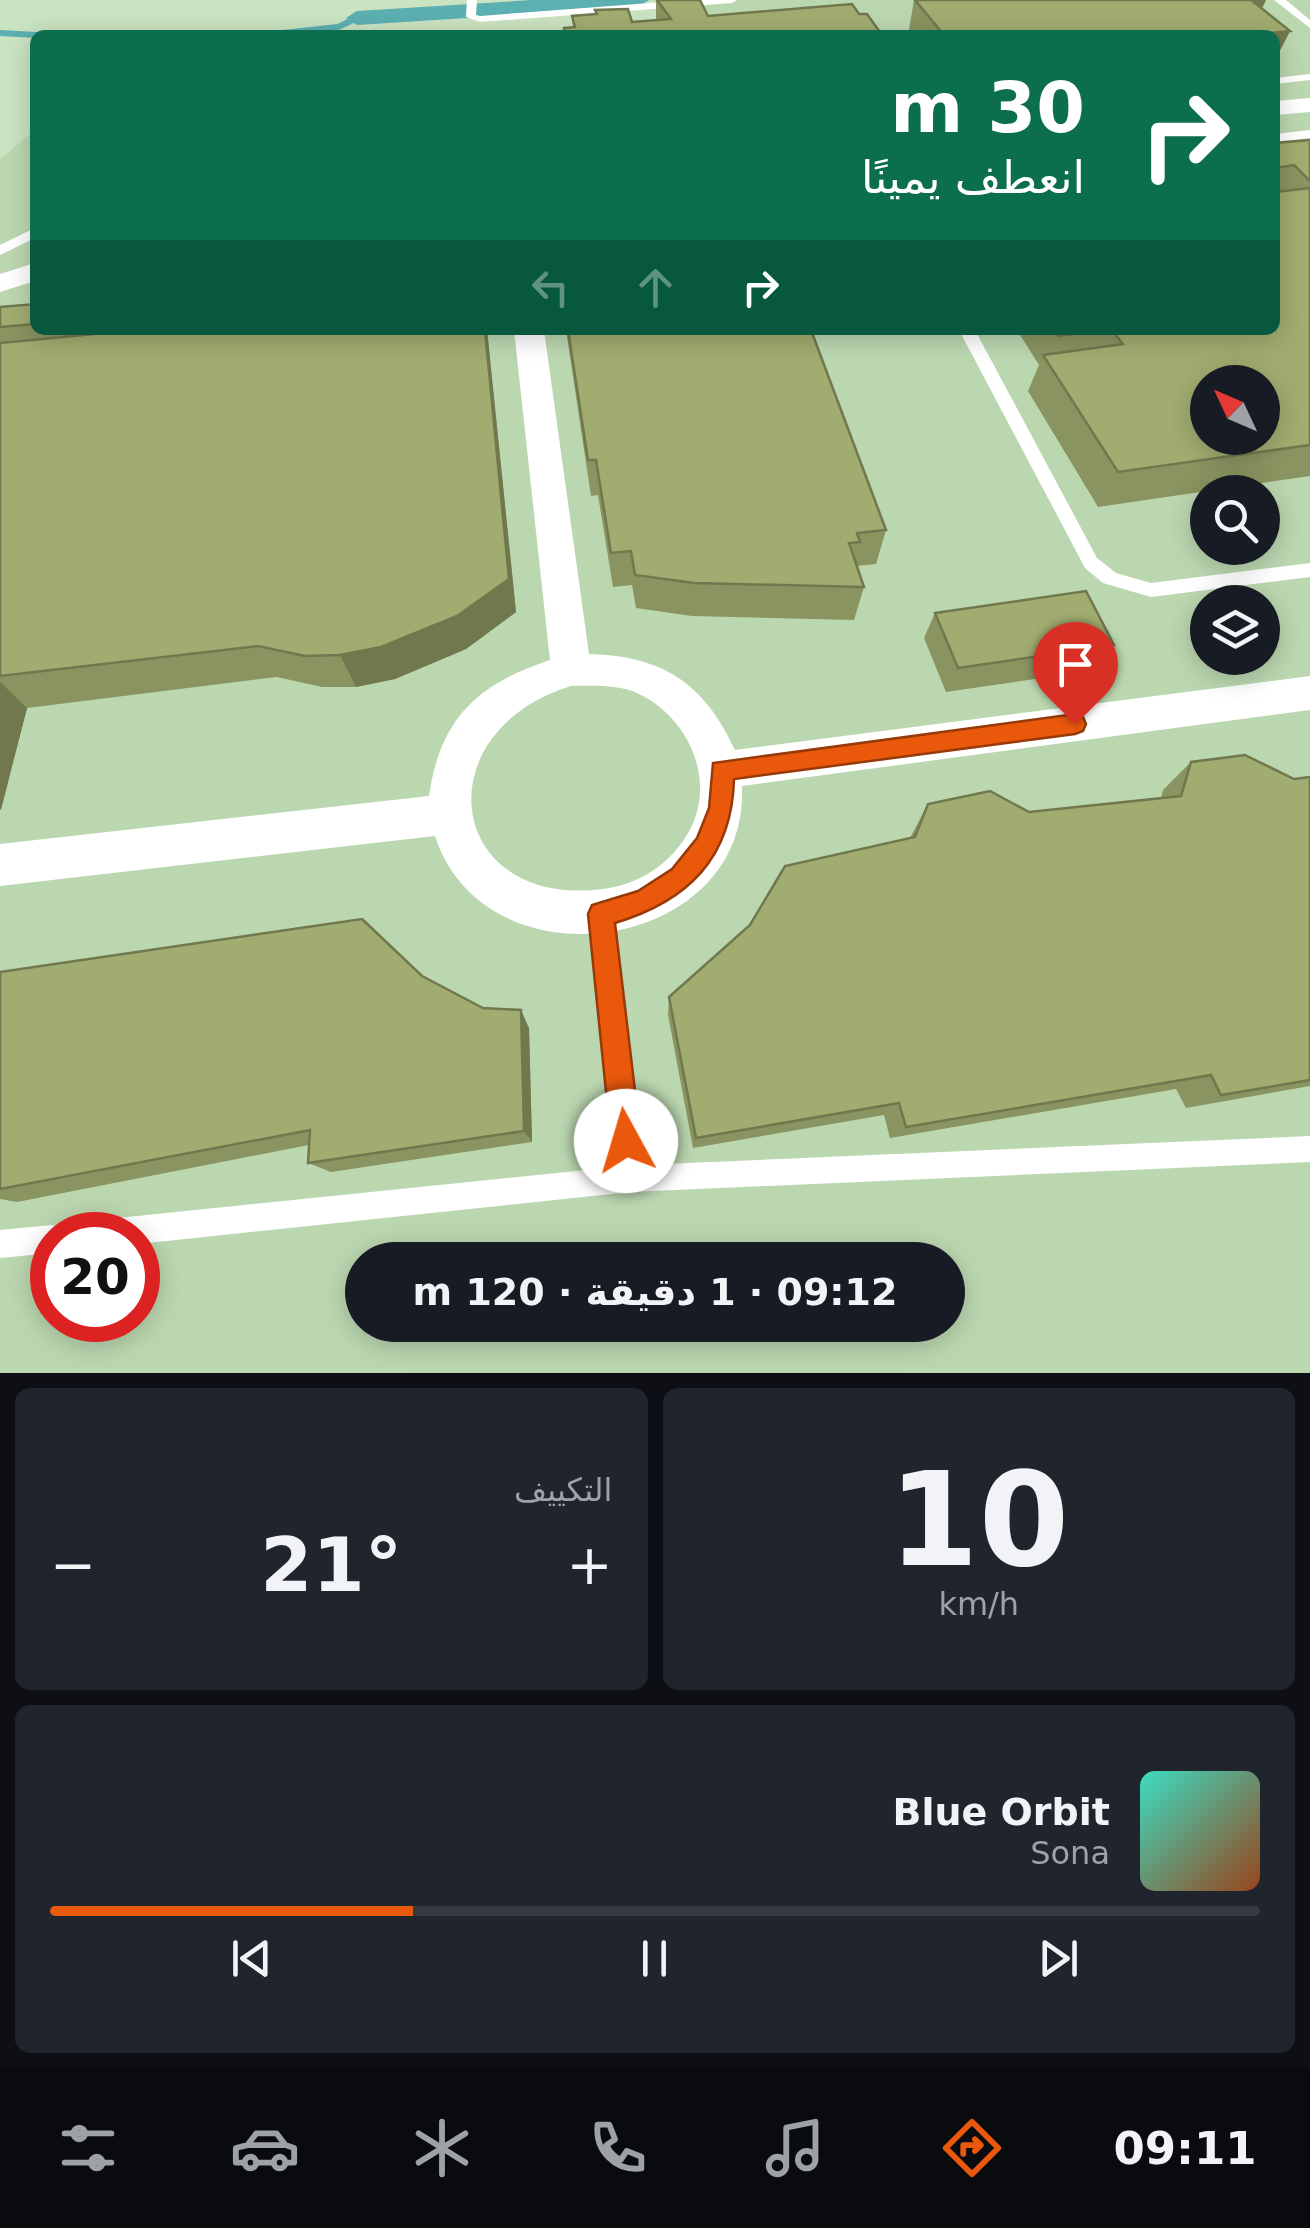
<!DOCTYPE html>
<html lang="ar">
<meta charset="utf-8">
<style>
:root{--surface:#171b24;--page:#20242c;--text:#f1f3f6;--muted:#9ea1a6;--line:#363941;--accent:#ea580c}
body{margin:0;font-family:"DejaVu Sans",Vazirmatn,sans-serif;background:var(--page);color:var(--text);direction:rtl;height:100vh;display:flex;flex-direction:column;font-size:38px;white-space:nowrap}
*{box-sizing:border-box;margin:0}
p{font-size:32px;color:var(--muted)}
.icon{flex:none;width:55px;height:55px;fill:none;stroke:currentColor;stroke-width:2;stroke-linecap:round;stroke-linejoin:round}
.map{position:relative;height:1373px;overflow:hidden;direction:ltr}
.drawer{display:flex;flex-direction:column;gap:15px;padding:15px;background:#0d0f14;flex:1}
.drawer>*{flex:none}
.hud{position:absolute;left:30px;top:30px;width:1250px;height:305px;border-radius:15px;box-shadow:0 5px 25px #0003;direction:rtl;background:#0b6e4f;color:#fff;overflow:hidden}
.needle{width:65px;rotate:314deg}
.buttons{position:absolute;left:1190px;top:365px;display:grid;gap:20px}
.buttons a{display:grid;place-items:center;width:90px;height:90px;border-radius:50%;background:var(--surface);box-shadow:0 5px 25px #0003;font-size:50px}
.speed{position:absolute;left:30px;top:1212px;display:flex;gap:20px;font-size:50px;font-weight:700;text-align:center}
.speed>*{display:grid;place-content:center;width:130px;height:130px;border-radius:50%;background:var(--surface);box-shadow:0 5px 25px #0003;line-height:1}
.speed .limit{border:15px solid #d22;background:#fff;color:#111}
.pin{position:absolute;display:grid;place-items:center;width:85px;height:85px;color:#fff;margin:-102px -42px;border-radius:50% 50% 50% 0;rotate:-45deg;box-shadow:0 0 10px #0007}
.pin .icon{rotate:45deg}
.me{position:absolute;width:110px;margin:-55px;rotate:354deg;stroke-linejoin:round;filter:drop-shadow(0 0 8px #0008)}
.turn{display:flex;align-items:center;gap:35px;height:210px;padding:0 30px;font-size:45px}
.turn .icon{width:130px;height:130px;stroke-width:2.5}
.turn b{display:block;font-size:70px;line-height:85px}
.lanes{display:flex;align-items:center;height:95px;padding:0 30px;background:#0003;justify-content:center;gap:50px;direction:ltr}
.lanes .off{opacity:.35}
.big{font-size:75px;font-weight:800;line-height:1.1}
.drawer .card{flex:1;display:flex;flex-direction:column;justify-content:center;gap:15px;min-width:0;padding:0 35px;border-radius:15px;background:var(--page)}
.drawer .dial{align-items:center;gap:0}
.dial b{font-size:130px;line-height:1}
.song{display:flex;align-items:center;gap:30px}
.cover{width:120px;height:120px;border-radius:15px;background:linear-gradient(135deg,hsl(170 70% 55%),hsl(20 70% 35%))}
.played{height:10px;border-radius:5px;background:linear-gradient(90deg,var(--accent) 30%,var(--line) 30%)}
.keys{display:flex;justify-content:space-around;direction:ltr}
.heat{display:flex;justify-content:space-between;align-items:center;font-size:55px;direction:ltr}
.drawer .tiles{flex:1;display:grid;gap:15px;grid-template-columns:1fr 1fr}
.card:last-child{grid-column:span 2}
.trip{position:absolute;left:345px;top:1242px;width:620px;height:100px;border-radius:50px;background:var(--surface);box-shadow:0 5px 25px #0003;font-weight:800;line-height:100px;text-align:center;direction:rtl}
.tab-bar{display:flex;height:160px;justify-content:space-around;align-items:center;background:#090b0e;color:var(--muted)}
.tab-bar .icon{width:70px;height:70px}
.tab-bar .current{color:var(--accent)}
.tab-bar b{font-size:45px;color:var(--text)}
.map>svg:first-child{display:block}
.built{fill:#bbd7b0;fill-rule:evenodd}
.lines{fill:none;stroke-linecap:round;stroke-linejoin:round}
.stream{stroke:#5cb0b2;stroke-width:6}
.canal{fill:#5cb0b2;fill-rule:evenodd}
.lane{fill:#fff;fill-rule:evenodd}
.street{fill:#fff;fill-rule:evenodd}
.wall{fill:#8a9460}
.shaded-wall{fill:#71784e}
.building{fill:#a1ac70;stroke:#71784e;stroke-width:2.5;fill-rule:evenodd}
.route{fill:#ea580c;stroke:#983908;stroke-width:2.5}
</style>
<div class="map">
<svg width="1310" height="1373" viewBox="0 0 1310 1373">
<rect width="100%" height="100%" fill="#cae3c1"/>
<path class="built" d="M714,0H1310V1373H0V159L35,130V330H1275V35H578L668,28ZM1208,382H1262V438H1208ZM1208,492H1262V548H1208ZM1208,602H1262V658H1208ZM52,1235H138V1320H52ZM362,1260H948V1325H362Z"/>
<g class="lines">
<g class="stream">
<polyline points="0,33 37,35"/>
<polyline points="265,35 338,27 357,18"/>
</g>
<polygon class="canal" points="532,0 649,0 638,7 357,25 346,18 357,11"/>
<g class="lane">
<polygon points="467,0 477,0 476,15 480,16 690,0 737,0 732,3 480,22 466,17"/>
<polygon points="1274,0 1286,0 1310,20 1310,28"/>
<polygon points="1310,74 1310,80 1275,84 1275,78"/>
<polygon points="1310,130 1310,138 1275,142 1275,134"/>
<polygon points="35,228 35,238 0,255 0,245"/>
<polygon points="959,330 975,330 1097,558 1116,573 1151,583 1310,563 1310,577 1151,597 1103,583 1085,568"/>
<polygon points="601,903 609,906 613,914 642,1165 1310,1136 1310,1162 630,1192 138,1244 138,1235 74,1235 78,1225 88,1221 615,1167 589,914 593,906"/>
<polygon points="52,1225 62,1229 64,1235 52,1235 52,1253 0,1258 0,1230"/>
</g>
<g class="street">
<polygon points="1310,98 1310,112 1275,115 1275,101"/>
<polygon points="35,263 35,281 0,292 0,274"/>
<path d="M514,330H544L589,654C663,656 704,683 735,750L1310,676V710L742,786C750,953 485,991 435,836L0,886V844L429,796C440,718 478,684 550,660ZM571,686C592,686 619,684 639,694C693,720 720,790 683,841C661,872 631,887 594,890C445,902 425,731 571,686Z"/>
</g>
</g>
<g class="wall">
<polygon points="656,0 708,16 564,32 564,28 573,27 572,16 595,14 595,10 632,22 656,20"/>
<polygon points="914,0 1262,8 1290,31 1275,60 1275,35 908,35"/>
<polygon points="1310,140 1310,476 1098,507 1028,391 1039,365 1017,330 1275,330 1275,143"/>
<polygon points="35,304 35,330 107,330 106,333 136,330 487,330 516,612 466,649 395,679 356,687 322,687 277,677 27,708 0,810 0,307"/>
<polygon points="566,330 811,330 886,530 876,564 857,566 864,587 854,620 692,616 636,608 632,585 613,587 598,495 591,496"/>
<polygon points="935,613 1114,645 1097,670 946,692 924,638"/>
<polygon points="1191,762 1294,779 1310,777 1310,1086 1186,1108 1176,1089 890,1138 884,1115 693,1148 668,1015 669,997 910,838 928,804 1029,812 1161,798 1163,790"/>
<polygon points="0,972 422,976 483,1008 529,1028 532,1142 331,1172 308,1163 309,1145 17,1202 0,1199"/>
</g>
<g class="shaded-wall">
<polygon points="1249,0 1266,0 1251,32"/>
<polygon points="1290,31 1275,60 1275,35 1250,35"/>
<polygon points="485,330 487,330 516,612 466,649 395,679 356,687 340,655"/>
<polygon points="0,682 27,708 1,810 0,809"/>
<polygon points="521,1010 529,1028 532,1142 524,1131"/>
</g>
<g class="building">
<polygon points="657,0 700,0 708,16 852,4 859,14 867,14 882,35 541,35 541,34 565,32 564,28 575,27 572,16 597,14 595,10 628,9 632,22 671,19"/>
<polygon points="915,0 1251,0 1290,31 1250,35 944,35"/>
<polygon points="1310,140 1310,181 1294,165 1275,168 1275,143"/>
<path d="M1310,188V445L1118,472L1043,355L1123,344L1112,330H1275V192ZM1208,382H1262V438H1208Z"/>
<polygon points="35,304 35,324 0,327 0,307"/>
<polygon points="136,330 485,330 509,579 457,616 381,647 340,655 305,656 258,646 0,676 0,343"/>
<polygon points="568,330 811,330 886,530 857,533 860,542 849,543 864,587 694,583 635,575 631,551 611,553 596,460 588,460"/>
<polygon points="1055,330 1104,330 1059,336"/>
<polygon points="1086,591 1114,645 958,668 935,613"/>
<polygon points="1245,755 1294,779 1310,777 1310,1080 1221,1095 1211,1075 906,1127 899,1103 696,1138 669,997 750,925 785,866 915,837 928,804 990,791 1029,812 1181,796 1191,762"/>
<polygon points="362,919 422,976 483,1008 521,1010 524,1131 308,1163 310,1130 0,1189 0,972"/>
</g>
<path class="route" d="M1075,714L1083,717L1086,724L1083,731L1075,734L734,779C732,858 688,901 615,923L641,1141L636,1152L626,1156L615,1152L611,1141L588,914L592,905L638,891L672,869L697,838L709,808L713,763Z"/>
</svg>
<div class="buttons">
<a><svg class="needle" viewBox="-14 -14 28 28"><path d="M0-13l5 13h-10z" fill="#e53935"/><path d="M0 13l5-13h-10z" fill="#9ea1a6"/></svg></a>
<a><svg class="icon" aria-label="search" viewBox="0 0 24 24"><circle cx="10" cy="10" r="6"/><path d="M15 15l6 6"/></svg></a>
<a><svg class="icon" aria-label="layers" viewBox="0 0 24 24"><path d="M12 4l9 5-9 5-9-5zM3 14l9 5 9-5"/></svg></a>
</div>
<div class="speed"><div class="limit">20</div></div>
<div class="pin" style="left:1075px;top:724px;background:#d93025"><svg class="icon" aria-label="arrive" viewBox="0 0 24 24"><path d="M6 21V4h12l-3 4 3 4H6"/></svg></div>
<svg class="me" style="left:626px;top:1141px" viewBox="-20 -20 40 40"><circle r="19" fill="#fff"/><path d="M0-13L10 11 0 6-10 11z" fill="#ea580c"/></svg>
<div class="trip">09:12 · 1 دقيقة · 120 m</div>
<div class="hud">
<div class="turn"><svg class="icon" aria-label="right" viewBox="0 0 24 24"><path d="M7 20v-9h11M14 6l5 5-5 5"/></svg><div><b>30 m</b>انعطف يمينًا</div></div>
<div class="lanes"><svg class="icon off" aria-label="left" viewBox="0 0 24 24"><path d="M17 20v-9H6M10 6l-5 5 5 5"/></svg><svg class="icon off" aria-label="ahead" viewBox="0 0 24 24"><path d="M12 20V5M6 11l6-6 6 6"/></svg><svg class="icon" aria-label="right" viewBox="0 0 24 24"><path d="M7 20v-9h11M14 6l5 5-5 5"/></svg></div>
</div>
</div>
<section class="drawer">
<div class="tiles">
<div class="card dial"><b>10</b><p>km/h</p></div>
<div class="card"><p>التكييف</p>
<div class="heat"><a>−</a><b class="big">21°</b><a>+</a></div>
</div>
<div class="card">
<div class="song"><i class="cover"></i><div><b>Blue Orbit</b><p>Sona</p></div></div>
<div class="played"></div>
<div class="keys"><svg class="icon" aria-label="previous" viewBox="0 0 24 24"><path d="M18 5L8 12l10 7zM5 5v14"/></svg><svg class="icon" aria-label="pause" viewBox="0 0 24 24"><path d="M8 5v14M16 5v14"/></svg><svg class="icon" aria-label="next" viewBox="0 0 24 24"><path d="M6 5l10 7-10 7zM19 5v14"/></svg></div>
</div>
</div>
</section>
<nav class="tab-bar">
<b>09:11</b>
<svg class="icon current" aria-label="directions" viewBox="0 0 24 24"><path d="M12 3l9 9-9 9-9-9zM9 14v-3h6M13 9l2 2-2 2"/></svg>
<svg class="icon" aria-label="music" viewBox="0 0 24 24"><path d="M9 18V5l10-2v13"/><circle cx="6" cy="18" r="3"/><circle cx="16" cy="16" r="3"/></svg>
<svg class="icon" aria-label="phone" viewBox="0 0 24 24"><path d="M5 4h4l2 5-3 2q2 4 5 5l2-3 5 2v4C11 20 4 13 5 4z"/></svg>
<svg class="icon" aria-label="climate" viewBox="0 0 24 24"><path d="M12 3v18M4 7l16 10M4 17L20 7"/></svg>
<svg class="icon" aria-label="car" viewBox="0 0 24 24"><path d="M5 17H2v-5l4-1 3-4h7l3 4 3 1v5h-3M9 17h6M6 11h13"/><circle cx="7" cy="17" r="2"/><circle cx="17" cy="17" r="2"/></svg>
<svg class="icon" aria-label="filters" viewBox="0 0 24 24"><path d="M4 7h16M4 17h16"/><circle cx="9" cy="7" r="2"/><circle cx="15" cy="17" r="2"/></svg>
</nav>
